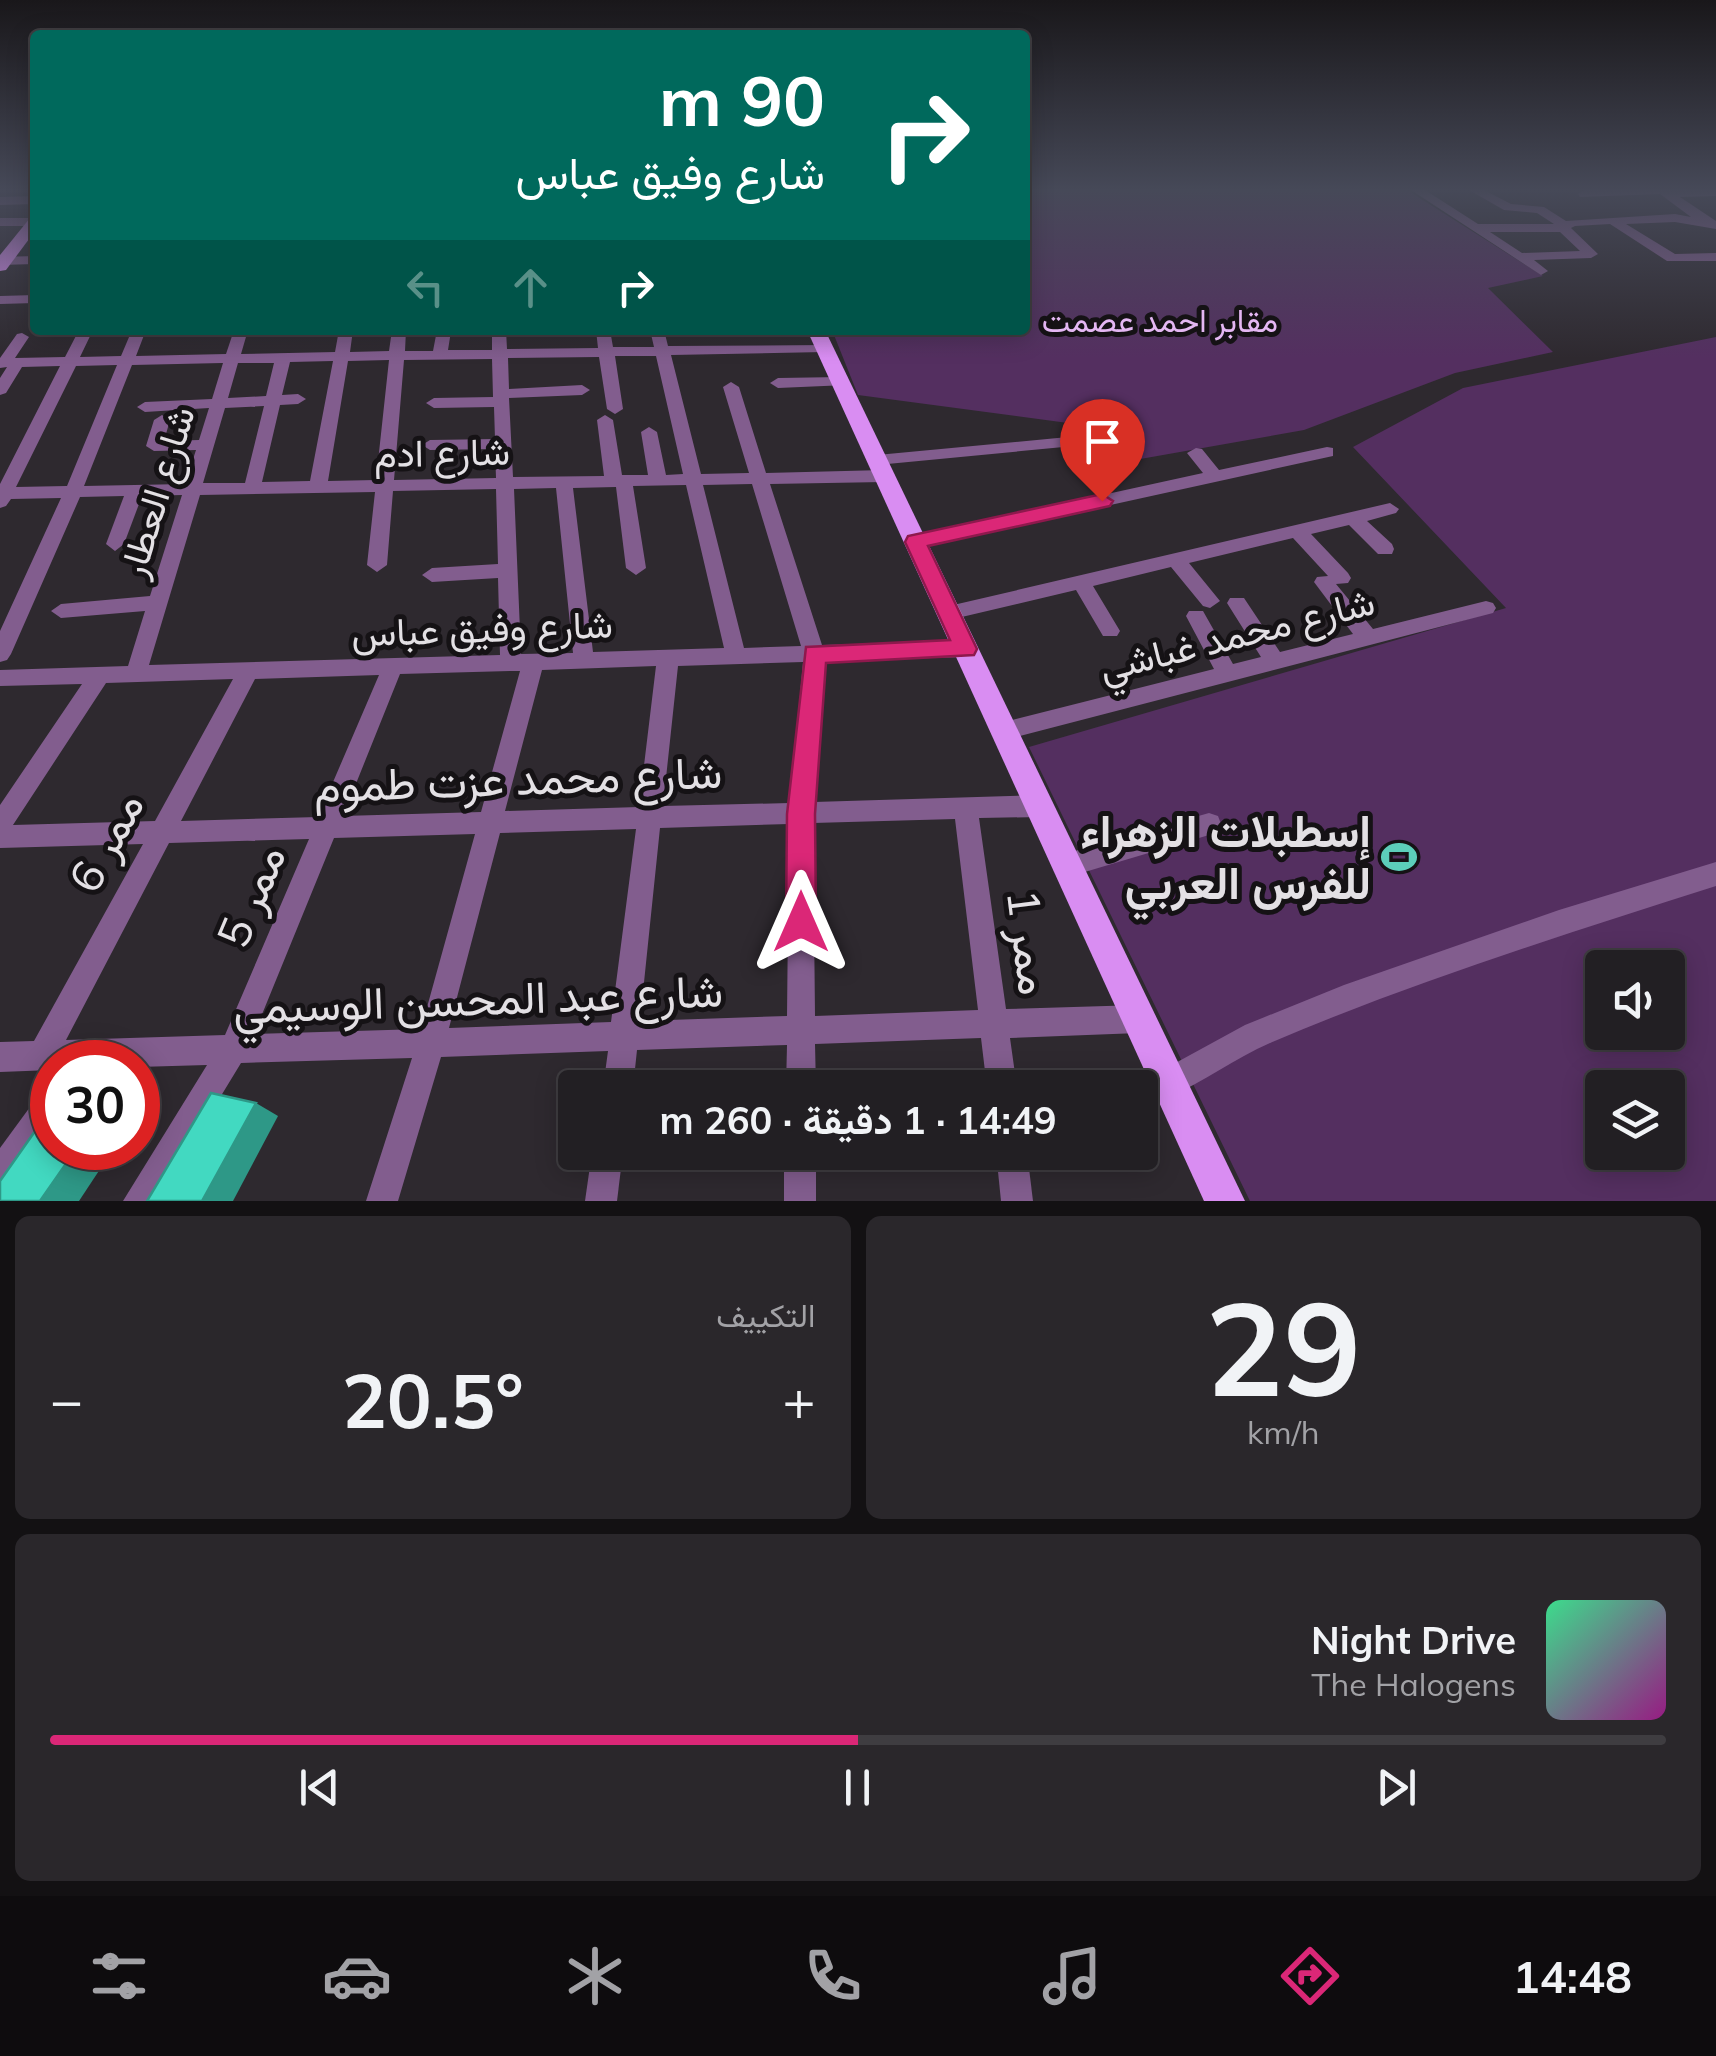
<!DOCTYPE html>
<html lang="ar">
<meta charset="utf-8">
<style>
:root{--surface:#221f23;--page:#2a272b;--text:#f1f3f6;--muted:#a2a2a6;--line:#3f3d41;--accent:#db2777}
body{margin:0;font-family:Mulish,Vazirmatn,sans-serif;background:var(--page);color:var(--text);direction:rtl;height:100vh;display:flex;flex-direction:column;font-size:38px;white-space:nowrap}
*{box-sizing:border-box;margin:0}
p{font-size:32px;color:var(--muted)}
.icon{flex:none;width:55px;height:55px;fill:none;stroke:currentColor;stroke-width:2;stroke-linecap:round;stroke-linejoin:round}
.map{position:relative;height:1201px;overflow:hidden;direction:ltr}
.drawer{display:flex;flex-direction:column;gap:15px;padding:15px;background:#131113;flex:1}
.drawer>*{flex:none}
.banner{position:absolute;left:30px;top:30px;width:1000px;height:305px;border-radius:10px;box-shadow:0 5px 25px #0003,0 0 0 2px var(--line);direction:rtl;background:#00695c;color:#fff;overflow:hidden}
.buttons{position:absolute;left:1585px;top:950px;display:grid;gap:20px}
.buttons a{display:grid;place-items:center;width:100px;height:100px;border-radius:10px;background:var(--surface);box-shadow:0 5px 25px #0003,0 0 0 2px var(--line);font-size:50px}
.speed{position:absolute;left:30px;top:1040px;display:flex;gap:20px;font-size:50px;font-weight:700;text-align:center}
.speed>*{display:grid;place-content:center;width:130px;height:130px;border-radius:50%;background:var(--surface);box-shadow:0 5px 25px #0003,0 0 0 2px var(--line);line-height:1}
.speed .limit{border:15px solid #d22;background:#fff;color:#111}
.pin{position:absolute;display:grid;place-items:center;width:85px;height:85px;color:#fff;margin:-102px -42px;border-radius:50% 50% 50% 0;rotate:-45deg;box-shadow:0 0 10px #0007}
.pin .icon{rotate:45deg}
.me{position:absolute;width:110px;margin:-55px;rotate:0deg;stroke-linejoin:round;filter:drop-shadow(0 0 8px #0008)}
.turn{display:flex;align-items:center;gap:35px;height:210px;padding:0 40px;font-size:45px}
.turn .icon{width:130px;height:130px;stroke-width:2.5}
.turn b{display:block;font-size:70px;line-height:85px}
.lanes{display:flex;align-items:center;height:95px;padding:0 40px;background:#0003;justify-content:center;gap:50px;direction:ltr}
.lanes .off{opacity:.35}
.big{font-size:75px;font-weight:700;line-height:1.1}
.drawer .widget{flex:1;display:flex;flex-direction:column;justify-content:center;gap:15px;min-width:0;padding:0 35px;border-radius:15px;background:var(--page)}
.drawer .dial{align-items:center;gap:0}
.dial b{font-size:130px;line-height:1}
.song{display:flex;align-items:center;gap:30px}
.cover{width:120px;height:120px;border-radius:15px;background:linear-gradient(135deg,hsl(150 70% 55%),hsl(310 70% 35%))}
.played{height:10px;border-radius:5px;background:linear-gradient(90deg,var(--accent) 50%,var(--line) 50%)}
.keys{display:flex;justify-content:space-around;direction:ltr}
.heat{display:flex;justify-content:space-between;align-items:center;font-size:55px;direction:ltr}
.drawer .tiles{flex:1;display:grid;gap:15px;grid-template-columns:1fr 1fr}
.widget:last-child{grid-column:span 2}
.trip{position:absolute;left:558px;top:1070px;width:600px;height:100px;border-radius:10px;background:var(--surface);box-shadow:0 5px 25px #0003,0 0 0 2px var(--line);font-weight:700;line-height:100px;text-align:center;direction:rtl}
.tabs{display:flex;height:160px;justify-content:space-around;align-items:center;background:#0e0c0e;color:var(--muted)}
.tabs .icon{width:70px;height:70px}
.tabs .current{color:var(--accent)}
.tabs b{font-size:45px;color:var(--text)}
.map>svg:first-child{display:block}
.green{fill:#542f60;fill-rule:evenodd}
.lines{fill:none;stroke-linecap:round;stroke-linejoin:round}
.minor{fill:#825d8e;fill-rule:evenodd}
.major{fill:#d98df2;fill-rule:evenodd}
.shaded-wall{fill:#2e9887}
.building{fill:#42d9c1;stroke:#2e9887;stroke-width:2.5}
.route{fill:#db2777;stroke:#8e194d;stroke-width:2.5}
.labels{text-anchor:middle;stroke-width:10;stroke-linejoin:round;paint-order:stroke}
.far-park-label{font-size:32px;fill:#e4b7f3;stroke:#151215}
.street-label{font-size:38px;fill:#e3e0e4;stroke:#151215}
.near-street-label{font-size:45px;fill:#e3e0e4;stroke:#151215}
.near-poi-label{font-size:45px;font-weight:bold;fill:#e3e0e4;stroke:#151215;text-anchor:end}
</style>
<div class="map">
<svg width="1716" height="1201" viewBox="0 0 1716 1201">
<rect width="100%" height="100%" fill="#2e292f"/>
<g class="green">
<polygon points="1025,190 1407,190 1543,276 1488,288 1553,352 1455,373 1304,430 1095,467 1068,423 858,395 832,330 1025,330"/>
<path d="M1716,337V1201H1250L1029,747L1506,608L1353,447L1463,388ZM1602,968H1668V1032H1602ZM1602,1088H1668V1152H1602Z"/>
</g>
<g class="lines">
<g class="minor">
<path d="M1411,190H1425L1478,224H1554L1537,213L1504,210L1469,190H1484L1511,204L1544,207L1566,221L1675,214L1691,217L1660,194L1580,197L1578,194L1584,190H1716V196L1680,197L1716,221V229L1675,222L1626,224L1675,254L1716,253V261H1667L1610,224L1575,226L1571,228L1598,254L1591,258L1534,260L1548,271L1541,275ZM1490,232H1560L1580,251L1522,253Z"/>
<polygon points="35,196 35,204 0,205 0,197"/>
<rect x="0" y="218" width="35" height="8"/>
<polygon points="35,256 35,264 0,265 0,257"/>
<polygon points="35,295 35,303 0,304 0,296"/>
<path d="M79,330H93L80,357L121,356L132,330H146L136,356L226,354L234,330H248L241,354L335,352L339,330H353L350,352L389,351L392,330H406L405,351H433L437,330L451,331L448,350H492V330H506L507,349L598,348L596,330H610L613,347H654L650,330H664L668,346L829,345V351L824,352L671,355L701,474L749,473L723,387L731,382L739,387L766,473L884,470L893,476L884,482L770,484L822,645L966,641L973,643L976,649L973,655L966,657L824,661L814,802L1039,795L1048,798L1051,806L1048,814L1039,817L979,818L1006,1009L1139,1005L1149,1009L1153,1019L1149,1029L1139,1033L1010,1038L1017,1088H987L981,1038L815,1044L816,1088H786L787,1045L637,1050L633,1088H603L608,1051L441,1057L398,1201H366L412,1058L241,1063L157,1201H123L207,1065L138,1067V1062H52V1070L0,1072V1042L34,1041L143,844L0,848V805L82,684L0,686V670L128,666L145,611L61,618L51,611L61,604L150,596L182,495L142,496L124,544L115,551L106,544L124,496L80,497L11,654L7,660L0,662V631L61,498L11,499L6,506L0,508V484L60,366L22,367L6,393L0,395V378L7,367L0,368V358L17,334L22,333L29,337L15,358L65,357ZM615,356H656L683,474L666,475L657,432L649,427L641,432L648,475H622L613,420L605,415L597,420L604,476L513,477L509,398L582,395L590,390L582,385L509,389L508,358L599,357L607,409L615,414L623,409ZM492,359L493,397L434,398L426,403L434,408L494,407L495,439L430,440L422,445L430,450L495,449L496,478L394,480L404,360ZM389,360L376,480L328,481L348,361ZM333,361L310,481L262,482L280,405L298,404L306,399L298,394L282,395L290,362ZM223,363L212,399L145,402L137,407L145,412L209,408L199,440L164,441L170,420L162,415L154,420L146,446L154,451L196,450L185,484L84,486L132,365ZM238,363H274L266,396L228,398ZM117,365L67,486L16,487L76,366ZM264,406L245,483H203L225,408ZM752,484L801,646L744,648L703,485ZM686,485L724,648L593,652L573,488L616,487L626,568L636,575L646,568L633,486ZM556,488L573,653L521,654L514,489ZM496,489L498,564L432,568L422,575L432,582L498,578L500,655L149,665L200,495L375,492L367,565L377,572L387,565L393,491ZM803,662L790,803L663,806L678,666ZM656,666L639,807L505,811L542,670ZM512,671H520L481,812L343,816L400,674ZM379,675L318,817L181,821L255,679ZM233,679L155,821L13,825L106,683ZM955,819L978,1010L815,1016L813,823ZM789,824L787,1016L640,1021L660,828ZM636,829L611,1022L449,1028L500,833ZM475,834L421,1029L254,1034L334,838ZM309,839L225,1035L66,1040L169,843Z"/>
<polygon points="841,377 849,382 847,385 778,388 770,383 778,378"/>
<polygon points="1068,437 1076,442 1074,446 877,465 868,460 877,455"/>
<polygon points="1327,447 1333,448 1333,456 915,548 906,542 915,536 1203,473 1187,453 1196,448 1202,449 1219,470"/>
<polygon points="1390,503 1399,509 1396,513 1367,521 1392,544 1394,549 1392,554 1378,554 1349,525 1311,534 1348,573 1351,578 1348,583 1336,584 1373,629 1486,601 1493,603 1496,608 1493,613 1004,740 996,738 993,731 996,724 1214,669 1186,616 1189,611 1203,611 1233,664 1261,657 1227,603 1230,598 1244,598 1280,652 1353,634 1314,582 1317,577 1328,576 1293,538 1189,563 1220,601 1210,608 1203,606 1171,567 1093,586 1120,631 1117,636 1103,636 1076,590 949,620 939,613 949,606"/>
<polygon points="1209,813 1218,816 1221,824 1218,832 1209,835 1068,877 1059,873 1055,865 1059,857 1068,853"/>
<path d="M1716,862V886C1566,934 1415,981 1270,1043C1235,1058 1204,1082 1169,1097L1159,1092L1154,1082L1159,1072L1245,1025L1344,985L1559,910Z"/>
<polygon points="52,1088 52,1128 11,1185 0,1190 0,1148 41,1092"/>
<polygon points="592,1152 623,1152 617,1201 585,1201"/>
<rect x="784" y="1152" width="32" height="49"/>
<polygon points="996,1152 1027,1152 1033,1201 1001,1201"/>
</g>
<g class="major">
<polygon points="35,216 35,231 6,270 0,271 0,255 30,218"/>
<polygon points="807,330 825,330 1245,1201 1204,1201"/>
</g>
</g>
<g class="shaded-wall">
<polygon points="256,1103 278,1116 233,1201 202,1201"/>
<polygon points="77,1148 114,1148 79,1201 40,1201"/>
</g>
<g class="building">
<polygon points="211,1093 256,1103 202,1201 147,1201"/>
<polygon points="52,1107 52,1148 77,1148 40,1201 0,1201 0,1181"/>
</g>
<linearGradient id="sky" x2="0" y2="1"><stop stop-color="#19171a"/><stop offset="0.53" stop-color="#464958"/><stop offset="1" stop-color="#464958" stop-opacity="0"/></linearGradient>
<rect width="1716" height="358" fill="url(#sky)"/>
<polygon class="route" points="1102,494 1113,501 1110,506 928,546 977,649 974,655 826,663 815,814 816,922 811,933 801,937 790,933 786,922 787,814 806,647 950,640 905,542 908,536"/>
<defs>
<symbol id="stadium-bare" viewBox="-9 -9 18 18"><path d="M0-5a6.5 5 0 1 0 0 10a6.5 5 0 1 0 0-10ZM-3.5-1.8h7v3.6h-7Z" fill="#5cceba" stroke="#151215" stroke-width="2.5" paint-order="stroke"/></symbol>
</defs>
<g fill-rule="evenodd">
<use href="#stadium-bare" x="1374" y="832" width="50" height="50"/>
</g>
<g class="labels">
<g class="far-park-label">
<text x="1160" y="332">مقابر احمد عصمت</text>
</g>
<g class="street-label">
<text transform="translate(442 453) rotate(-1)" y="13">شارع ادم</text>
<text transform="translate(157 492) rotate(-73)" y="13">شارع العطار</text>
<text transform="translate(482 629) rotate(-2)" y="13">شارع وفيق عباس</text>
<text transform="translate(1237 635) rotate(-14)" y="13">شارع محمد غباشي</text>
</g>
<g class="near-street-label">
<text transform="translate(518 779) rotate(-2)" y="16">شارع محمد عزت طموم</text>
<text transform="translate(106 842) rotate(-62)" y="16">ممر 6</text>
<text transform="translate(251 896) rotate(-67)" y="16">ممر 5</text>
<text transform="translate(1029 942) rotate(83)" y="16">ممر 1</text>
<text transform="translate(478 999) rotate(-2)" y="16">شارع عبد المحسن الوسيمي</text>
</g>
<g class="near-poi-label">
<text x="1371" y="847">إسطبلات الزهراء<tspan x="1371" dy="52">للفرس العربي</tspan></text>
</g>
</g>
</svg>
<div class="buttons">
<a><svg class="icon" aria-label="sound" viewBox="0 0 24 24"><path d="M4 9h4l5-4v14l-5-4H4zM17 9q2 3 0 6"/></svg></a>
<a><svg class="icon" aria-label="layers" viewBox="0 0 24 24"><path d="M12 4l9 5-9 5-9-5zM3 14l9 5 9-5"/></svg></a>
</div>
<div class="speed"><div class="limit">30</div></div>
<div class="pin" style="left:1102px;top:501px;background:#d93025"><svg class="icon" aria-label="arrive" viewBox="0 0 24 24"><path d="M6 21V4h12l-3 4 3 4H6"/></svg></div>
<svg class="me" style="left:801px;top:922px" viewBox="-20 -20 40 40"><path d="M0-17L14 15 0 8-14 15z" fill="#db2777" stroke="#fff" stroke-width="4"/></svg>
<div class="trip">14:49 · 1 دقيقة · 260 m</div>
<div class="banner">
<div class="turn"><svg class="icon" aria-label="right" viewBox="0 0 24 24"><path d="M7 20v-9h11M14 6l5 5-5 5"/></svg><div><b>90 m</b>شارع وفيق عباس</div></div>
<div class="lanes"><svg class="icon off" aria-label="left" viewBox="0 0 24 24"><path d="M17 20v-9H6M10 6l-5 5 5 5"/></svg><svg class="icon off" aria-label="ahead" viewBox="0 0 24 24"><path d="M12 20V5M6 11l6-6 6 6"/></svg><svg class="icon" aria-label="right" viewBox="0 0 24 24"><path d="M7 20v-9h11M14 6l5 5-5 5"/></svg></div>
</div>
</div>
<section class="drawer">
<div class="tiles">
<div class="widget dial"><b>29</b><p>km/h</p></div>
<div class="widget"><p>التكييف</p>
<div class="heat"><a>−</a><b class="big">20.5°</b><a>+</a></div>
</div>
<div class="widget">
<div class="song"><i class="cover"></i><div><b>Night Drive</b><p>The Halogens</p></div></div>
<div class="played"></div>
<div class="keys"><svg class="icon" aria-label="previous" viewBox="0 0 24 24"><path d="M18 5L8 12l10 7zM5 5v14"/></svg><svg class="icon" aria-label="pause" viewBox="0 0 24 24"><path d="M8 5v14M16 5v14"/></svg><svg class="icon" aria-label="next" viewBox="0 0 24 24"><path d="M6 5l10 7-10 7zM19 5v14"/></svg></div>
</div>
</div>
</section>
<nav class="tabs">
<b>14:48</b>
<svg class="icon current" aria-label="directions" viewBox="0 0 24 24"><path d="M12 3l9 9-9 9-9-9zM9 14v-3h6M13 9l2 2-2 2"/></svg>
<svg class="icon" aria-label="music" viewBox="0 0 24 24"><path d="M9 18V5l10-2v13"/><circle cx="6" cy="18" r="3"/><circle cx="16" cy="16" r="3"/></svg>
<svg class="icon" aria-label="phone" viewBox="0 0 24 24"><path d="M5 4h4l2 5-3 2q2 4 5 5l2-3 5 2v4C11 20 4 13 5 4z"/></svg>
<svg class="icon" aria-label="climate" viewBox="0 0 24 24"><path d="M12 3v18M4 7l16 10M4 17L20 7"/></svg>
<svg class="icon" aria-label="car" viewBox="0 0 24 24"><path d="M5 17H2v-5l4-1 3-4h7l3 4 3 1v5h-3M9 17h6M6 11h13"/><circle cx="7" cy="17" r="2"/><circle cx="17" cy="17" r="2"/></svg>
<svg class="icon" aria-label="filters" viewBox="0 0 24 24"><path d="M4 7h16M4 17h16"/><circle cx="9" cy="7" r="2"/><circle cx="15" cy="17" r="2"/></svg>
</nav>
